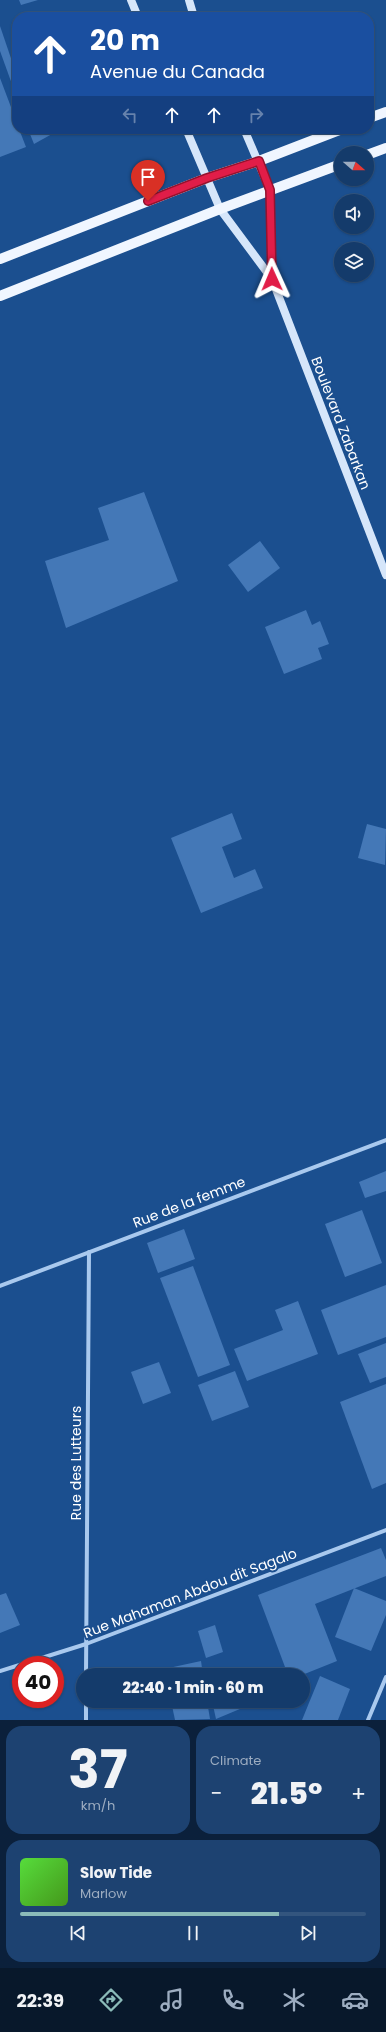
<!DOCTYPE html>
<meta charset="utf-8">
<style>
:root{--surface:#143b6b;--page:#1d4271;--text:#f1f3f6;--muted:#9dadc1;--line:#33557e;--accent:#8bbbb9}
body{margin:0;font-family:Poppins,sans-serif;background:var(--page);color:var(--text);height:100vh;display:flex;flex-direction:column;font-size:15px;white-space:nowrap}
*{box-sizing:border-box;margin:0}
p{font-size:13px;color:var(--muted)}
.icon{flex:none;width:22px;height:22px;fill:none;stroke:currentColor;stroke-width:2;stroke-linecap:round;stroke-linejoin:round}
.map{position:relative;height:1720px;overflow:hidden}
.details{display:flex;flex-direction:column;gap:6px;padding:6px;background:#0b203b;flex:1}
.details>*{flex:none}
.hud{position:absolute;left:12px;top:12px;width:362px;height:122px;border-radius:16px;box-shadow:0 1px 3px #0004,0 0 0 1px var(--line);background:#1a4fa0;color:#fff;overflow:hidden}
.needle{width:26px;rotate:110deg}
.buttons{position:absolute;left:334px;top:146px;display:grid;gap:8px}
.buttons a{display:grid;place-items:center;width:40px;height:40px;border-radius:50%;background:var(--surface);box-shadow:0 1px 3px #0004,0 0 0 1px var(--line);font-size:20px}
.speed{position:absolute;left:12px;top:1656px;display:flex;gap:8px;font-size:20px;font-weight:700;text-align:center}
.speed>*{display:grid;place-content:center;width:52px;height:52px;border-radius:50%;background:var(--surface);box-shadow:0 1px 3px #0004,0 0 0 1px var(--line);line-height:1}
.speed .limit{border:6px solid #d22;background:#fff;color:#111}
.pin{position:absolute;display:grid;place-items:center;width:34px;height:34px;color:#fff;margin:-41px -17px;border-radius:50% 50% 50% 0;rotate:-45deg;box-shadow:0 0 4px #0007}
.pin .icon{rotate:45deg}
.me{position:absolute;width:44px;margin:-22px;rotate:359deg;stroke-linejoin:round;filter:drop-shadow(0 0 3px #0008)}
.turn{display:flex;align-items:center;gap:14px;height:84px;padding:0 12px;font-size:18px}
.turn .icon{width:52px;height:52px;stroke-width:2.5}
.turn b{display:block;font-size:28px;line-height:34px}
.lanes{display:flex;align-items:center;height:38px;padding:0 12px;background:#0003;justify-content:center;gap:20px;direction:ltr}
.lanes .off{opacity:.35}
.big{font-size:30px;font-weight:800;line-height:1.1}
.details .widget{flex:1;display:flex;flex-direction:column;justify-content:center;gap:6px;min-width:0;padding:0 14px;border-radius:16px;background:var(--page)}
.details .dial{align-items:center;gap:0}
.dial b{font-size:52px;line-height:1}
.song{display:flex;align-items:center;gap:12px}
.cover{width:48px;height:48px;border-radius:6px;background:linear-gradient(135deg,hsl(110 70% 55%),hsl(100 70% 35%))}
.played{height:4px;border-radius:2px;background:linear-gradient(90deg,var(--accent) 75%,var(--line) 75%)}
.keys{display:flex;justify-content:space-around;direction:ltr}
.heat{display:flex;justify-content:space-between;align-items:center;font-size:22px;direction:ltr}
.details .tiles{flex:1;display:grid;gap:6px;grid-template-columns:1fr 1fr}
.widget:last-child{grid-column:span 2}
.trip{position:absolute;left:76px;top:1668px;width:234px;height:40px;border-radius:20px;background:var(--surface);box-shadow:0 1px 3px #0004,0 0 0 1px var(--line);font-weight:800;line-height:40px;text-align:center}
.dock{display:flex;height:64px;justify-content:space-around;align-items:center;background:#08182b;color:var(--muted)}
.dock .icon{width:28px;height:28px}
.dock .current{color:var(--accent)}
.dock b{font-size:18px;color:var(--text)}
.map>svg:first-child{display:block}
.building{fill:#4478b7}
.lines{fill:none;stroke-linecap:round;stroke-linejoin:round}
.street{stroke:#a9c9ee;stroke-width:4}
.secondary{stroke:#d6e6fa;stroke-width:8}
.primary{stroke:#f0f6ff;stroke-width:10}
.route-casing{stroke:#92132f;stroke-width:10}
.route{stroke:#e11d48;stroke-width:7}
.labels{text-anchor:middle;stroke-width:4;stroke-linejoin:round;paint-order:stroke}
.street-label{font-size:14px;fill:#fff;stroke:#1b4f8f}
</style>
<div class="map">
<svg width="386" height="1720" viewBox="0 0 386 1720">
<rect width="100%" height="100%" fill="#1b4f8f"/>
<g class="building">
<polygon points="19,0 38,0 21,5"/>
<polygon points="0,26 17,76 17,98 0,51"/>
<polygon points="0,78 17,123 17,129 19,129 26,147 0,157"/>
<polygon points="28,129 61,129 34,144"/>
<polygon points="144,492 178,581 66,628 45,561 109,540 98,508"/>
<polygon points="260,541 280,568 248,592 228,565"/>
<polygon points="306,610 312,625 320,621 329,644 318,648 322,659 284,674 265,627"/>
<polygon points="232,813 242,839 222,847 234,878 255,869 263,888 201,913 171,838"/>
<polygon points="367,824 386,829 385,865 358,858"/>
<polygon points="386,1171 386,1191 365,1198 359,1182"/>
<polygon points="362,1210 382,1263 345,1277 325,1224"/>
<polygon points="184,1229 195,1259 158,1273 147,1243"/>
<polygon points="193,1266 230,1365 198,1377 160,1278"/>
<polygon points="386,1285 386,1337 338,1355 321,1310"/>
<polygon points="298,1301 318,1354 247,1381 234,1349 283,1330 275,1310"/>
<polygon points="386,1343 386,1377 370,1383 358,1354"/>
<polygon points="159,1362 171,1393 143,1404 131,1372"/>
<polygon points="235,1371 249,1407 212,1421 198,1385"/>
<polygon points="386,1384 386,1483 372,1489 340,1402"/>
<polygon points="381,1548 386,1560 386,1576 315,1604 337,1661 302,1675 288,1675 258,1595"/>
<polygon points="354,1588 386,1601 386,1615 371,1651 335,1637"/>
<polygon points="6,1593 20,1625 0,1633 0,1595"/>
<polygon points="215,1625 223,1652 206,1658 198,1631"/>
<polygon points="201,1661 203,1675 165,1675 164,1669"/>
<polygon points="262,1667 265,1675 241,1675"/>
<polygon points="320,1676 350,1689 338,1720 302,1720"/>
<polygon points="171,1701 207,1701 210,1719 175,1720"/>
<polygon points="212,1701 259,1701 216,1719"/>
</g>
<g class="lines">
<g class="street">
<polyline points="0,1286 386,1140"/>
<polyline points="0,1671 86,1644 386,1530"/>
<polyline points="86,1675 89,1252"/>
<polyline points="86,1720 86,1701"/>
<polyline points="368,1720 386,1677"/>
</g>
<g class="secondary">
<polyline points="131,0 138,17"/>
<polyline points="189,0 194,17"/>
<polyline points="186,129 220,209 272,279 386,575"/>
<polyline points="244,129 270,190 272,279"/>
</g>
<g class="primary">
<polyline points="369,118 386,112"/>
<polyline points="367,155 386,148"/>
<polyline points="0,259 207,178 259,161 342,129"/>
<polyline points="0,296 220,209 341,164"/>
</g>
</g>
<g class="lines">
<defs>
<polyline id="route" points="148,201 207,178 259,161 270,190 272,279"/>
</defs>
<use href="#route" class="route-casing"/>
<use href="#route" class="route"/>
</g>
<g class="labels">
<g class="street-label">
<text transform="translate(341 423) rotate(69)" y="5">Boulevard Zabarkan</text>
<text transform="translate(189 1202) rotate(-21)" y="5">Rue de la femme</text>
<text transform="translate(76 1463) rotate(-90)" y="5">Rue des Lutteurs</text>
<text transform="translate(190 1593) rotate(-21)" y="5">Rue Mahaman Abdou dit Sagalo</text>
</g>
</g>
</svg>
<div class="buttons">
<a><svg class="needle" viewBox="-14 -14 28 28"><path d="M0-13l5 13h-10z" fill="#e53935"/><path d="M0 13l5-13h-10z" fill="#9dadc1"/></svg></a>
<a><svg class="icon" aria-label="sound" viewBox="0 0 24 24"><path d="M4 9h4l5-4v14l-5-4H4zM17 9q2 3 0 6"/></svg></a>
<a><svg class="icon" aria-label="layers" viewBox="0 0 24 24"><path d="M12 4l9 5-9 5-9-5zM3 14l9 5 9-5"/></svg></a>
</div>
<div class="speed"><div class="limit">40</div></div>
<div class="pin" style="left:148px;top:201px;background:#d93025"><svg class="icon" aria-label="arrive" viewBox="0 0 24 24"><path d="M6 21V4h12l-3 4 3 4H6"/></svg></div>
<svg class="me" style="left:272px;top:279px" viewBox="-20 -20 40 40"><path d="M0-17L14 15 0 8-14 15z" fill="#e11d48" stroke="#fff" stroke-width="4"/></svg>
<div class="trip">22:40 · 1 min · 60 m</div>
<div class="hud">
<div class="turn"><svg class="icon" aria-label="ahead" viewBox="0 0 24 24"><path d="M12 20V5M6 11l6-6 6 6"/></svg><div><b>20 m</b>Avenue du Canada</div></div>
<div class="lanes"><svg class="icon off" aria-label="left" viewBox="0 0 24 24"><path d="M17 20v-9H6M10 6l-5 5 5 5"/></svg><svg class="icon" aria-label="ahead" viewBox="0 0 24 24"><path d="M12 20V5M6 11l6-6 6 6"/></svg><svg class="icon" aria-label="ahead" viewBox="0 0 24 24"><path d="M12 20V5M6 11l6-6 6 6"/></svg><svg class="icon off" aria-label="right" viewBox="0 0 24 24"><path d="M7 20v-9h11M14 6l5 5-5 5"/></svg></div>
</div>
</div>
<section class="details">
<div class="tiles">
<div class="widget dial"><b>37</b><p>km/h</p></div>
<div class="widget"><p>Climate</p>
<div class="heat"><a>−</a><b class="big">21.5°</b><a>+</a></div>
</div>
<div class="widget">
<div class="song"><i class="cover"></i><div><b>Slow Tide</b><p>Marlow</p></div></div>
<div class="played"></div>
<div class="keys"><svg class="icon" aria-label="previous" viewBox="0 0 24 24"><path d="M18 5L8 12l10 7zM5 5v14"/></svg><svg class="icon" aria-label="pause" viewBox="0 0 24 24"><path d="M8 5v14M16 5v14"/></svg><svg class="icon" aria-label="next" viewBox="0 0 24 24"><path d="M6 5l10 7-10 7zM19 5v14"/></svg></div>
</div>
</div>
</section>
<nav class="dock">
<b>22:39</b>
<svg class="icon current" aria-label="directions" viewBox="0 0 24 24"><path d="M12 3l9 9-9 9-9-9zM9 14v-3h6M13 9l2 2-2 2"/></svg>
<svg class="icon" aria-label="music" viewBox="0 0 24 24"><path d="M9 18V5l10-2v13"/><circle cx="6" cy="18" r="3"/><circle cx="16" cy="16" r="3"/></svg>
<svg class="icon" aria-label="phone" viewBox="0 0 24 24"><path d="M5 4h4l2 5-3 2q2 4 5 5l2-3 5 2v4C11 20 4 13 5 4z"/></svg>
<svg class="icon" aria-label="climate" viewBox="0 0 24 24"><path d="M12 3v18M4 7l16 10M4 17L20 7"/></svg>
<svg class="icon" aria-label="car" viewBox="0 0 24 24"><path d="M5 17H2v-5l4-1 3-4h7l3 4 3 1v5h-3M9 17h6M6 11h13"/><circle cx="7" cy="17" r="2"/><circle cx="17" cy="17" r="2"/></svg>
</nav>
